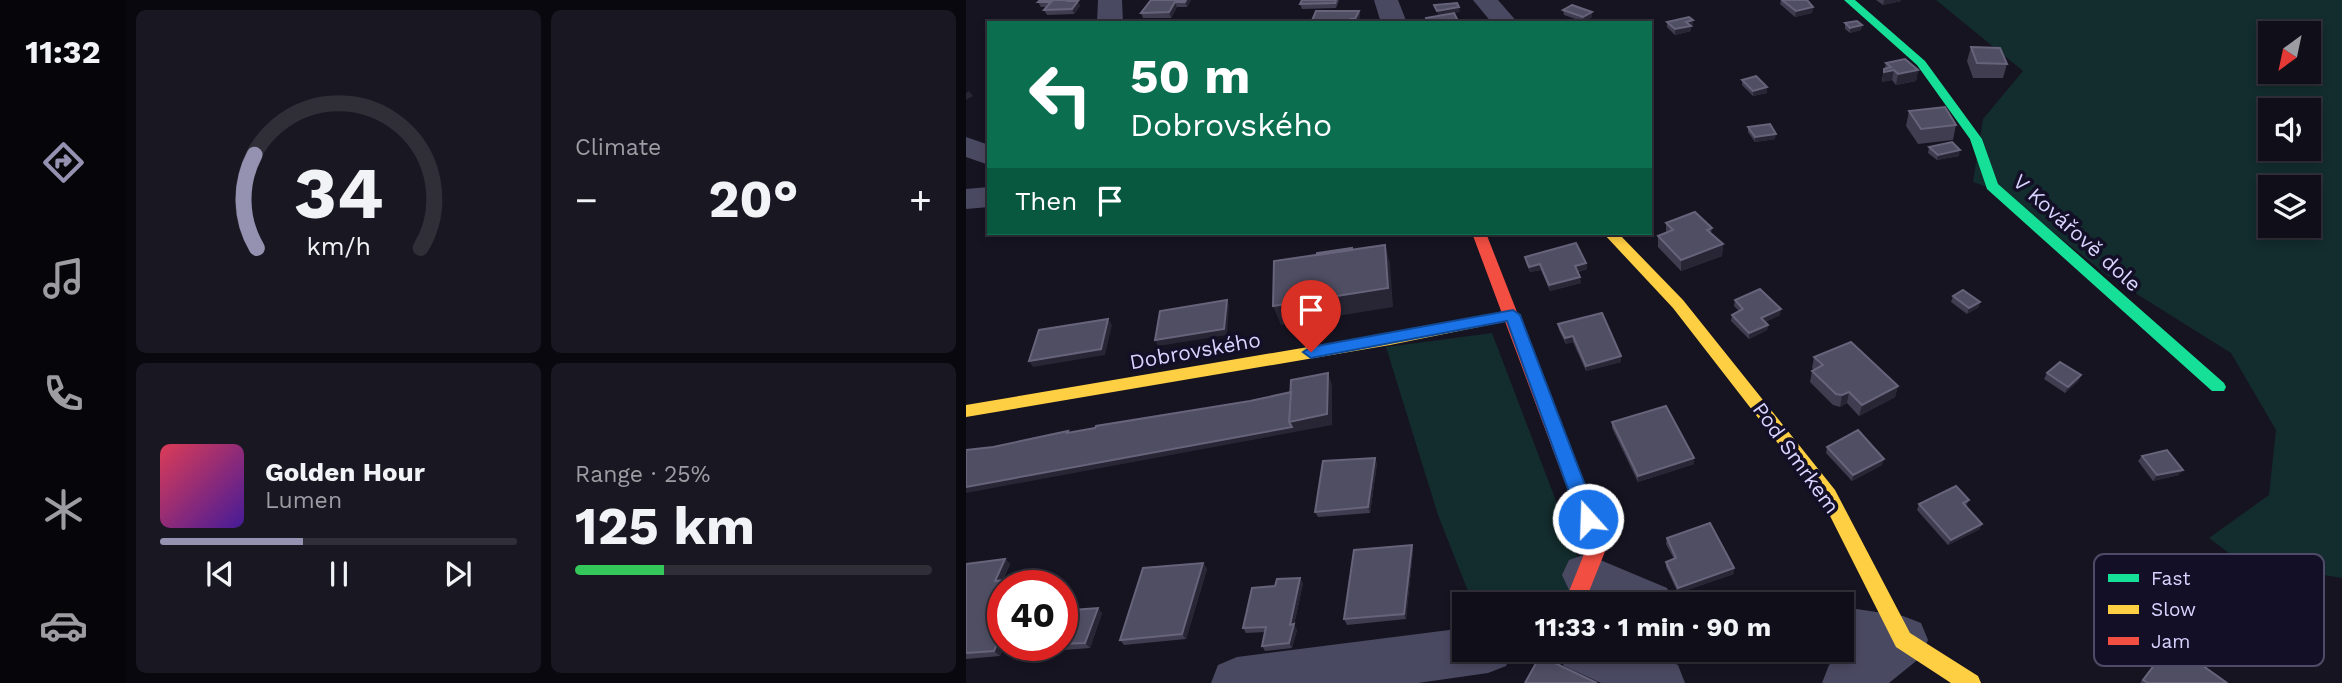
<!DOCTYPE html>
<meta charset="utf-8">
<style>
:root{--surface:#100f19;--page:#191822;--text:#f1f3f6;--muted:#9c9ca2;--line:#302f38;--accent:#9591b1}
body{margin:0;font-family:"Work Sans",sans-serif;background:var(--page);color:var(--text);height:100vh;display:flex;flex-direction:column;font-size:26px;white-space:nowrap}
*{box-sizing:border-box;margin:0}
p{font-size:23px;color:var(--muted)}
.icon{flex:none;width:38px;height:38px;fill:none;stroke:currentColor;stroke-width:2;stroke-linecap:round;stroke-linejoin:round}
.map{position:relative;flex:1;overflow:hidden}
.drawer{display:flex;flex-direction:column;gap:10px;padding:10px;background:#09080e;width:840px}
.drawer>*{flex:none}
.top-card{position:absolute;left:21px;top:21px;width:665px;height:214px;border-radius:0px;box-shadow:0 4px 10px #0003,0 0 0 2px var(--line);background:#0b6e4f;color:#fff;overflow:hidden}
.needle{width:46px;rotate:213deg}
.controls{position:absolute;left:1292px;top:21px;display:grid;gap:14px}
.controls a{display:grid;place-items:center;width:63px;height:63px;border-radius:0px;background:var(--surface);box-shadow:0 4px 10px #0003,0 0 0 2px var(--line);font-size:35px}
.speed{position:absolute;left:21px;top:570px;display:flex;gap:14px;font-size:35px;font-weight:700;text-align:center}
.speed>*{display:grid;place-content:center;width:91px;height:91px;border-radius:50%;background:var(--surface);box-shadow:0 4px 10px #0003,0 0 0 2px var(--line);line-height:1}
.speed .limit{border:10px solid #d22;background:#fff;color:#111}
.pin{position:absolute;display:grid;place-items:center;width:60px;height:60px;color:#fff;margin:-72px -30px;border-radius:50% 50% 50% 0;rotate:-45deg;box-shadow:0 0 7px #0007}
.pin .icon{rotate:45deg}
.me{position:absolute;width:77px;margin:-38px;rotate:340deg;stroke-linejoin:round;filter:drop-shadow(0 0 5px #0008)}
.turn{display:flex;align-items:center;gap:24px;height:147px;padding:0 28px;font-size:32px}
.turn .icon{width:91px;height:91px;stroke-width:2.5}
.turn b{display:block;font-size:49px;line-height:60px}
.then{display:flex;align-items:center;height:66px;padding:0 28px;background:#0003;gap:14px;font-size:26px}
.big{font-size:52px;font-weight:700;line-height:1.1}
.drawer .tile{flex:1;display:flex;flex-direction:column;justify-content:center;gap:10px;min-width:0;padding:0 24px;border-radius:10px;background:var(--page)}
.drawer .dial{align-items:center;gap:0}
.dial svg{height:182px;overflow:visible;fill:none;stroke:var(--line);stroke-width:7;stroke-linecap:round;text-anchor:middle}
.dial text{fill:var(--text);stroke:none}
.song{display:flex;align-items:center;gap:21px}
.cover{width:84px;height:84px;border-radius:10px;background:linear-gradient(135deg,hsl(350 70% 55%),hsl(260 70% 35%))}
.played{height:7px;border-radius:4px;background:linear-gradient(90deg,var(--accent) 40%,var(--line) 40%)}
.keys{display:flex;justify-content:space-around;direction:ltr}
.heat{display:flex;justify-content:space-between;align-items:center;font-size:38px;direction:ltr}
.charge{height:10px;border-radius:5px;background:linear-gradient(90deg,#34c759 25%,var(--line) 0)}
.drawer .tiles{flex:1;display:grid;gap:10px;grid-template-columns:repeat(2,1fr)}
.trip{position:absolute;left:486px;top:592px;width:402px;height:70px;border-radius:0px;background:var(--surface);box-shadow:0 4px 10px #0003,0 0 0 2px var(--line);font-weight:700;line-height:70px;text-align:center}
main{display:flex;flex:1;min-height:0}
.dock{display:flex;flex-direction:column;width:126px;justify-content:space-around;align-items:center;background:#06060a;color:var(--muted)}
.dock .icon{width:49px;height:49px}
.dock .selected{color:var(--accent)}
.dock b{font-size:32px;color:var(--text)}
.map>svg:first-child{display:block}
.green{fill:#132c2d;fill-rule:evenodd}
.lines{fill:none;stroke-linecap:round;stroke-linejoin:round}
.street{fill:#4a4962;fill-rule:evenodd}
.fast{fill:#16e098;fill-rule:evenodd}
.slow{fill:#ffcf43;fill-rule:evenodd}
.jam{fill:#f24e42;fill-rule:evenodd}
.wall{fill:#403d50}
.shaded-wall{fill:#282635}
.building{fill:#504e63;stroke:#66637b;stroke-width:2}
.route{fill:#1a73e8;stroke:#114b97;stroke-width:2}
.labels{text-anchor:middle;stroke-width:7;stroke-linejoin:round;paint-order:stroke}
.street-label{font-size:21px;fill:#d9d4ff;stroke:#130f26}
.key{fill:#130f26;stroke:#4e4a67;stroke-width:2}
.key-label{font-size:19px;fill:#d9d4ff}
</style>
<main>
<nav class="dock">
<b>11:32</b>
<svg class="icon selected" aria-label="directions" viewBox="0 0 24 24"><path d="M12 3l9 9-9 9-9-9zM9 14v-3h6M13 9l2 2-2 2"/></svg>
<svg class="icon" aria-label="music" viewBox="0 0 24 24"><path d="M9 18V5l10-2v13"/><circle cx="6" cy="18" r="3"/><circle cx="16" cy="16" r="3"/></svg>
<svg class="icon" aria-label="phone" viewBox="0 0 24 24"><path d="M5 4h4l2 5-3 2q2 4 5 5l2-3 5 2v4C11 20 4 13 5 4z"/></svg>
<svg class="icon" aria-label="climate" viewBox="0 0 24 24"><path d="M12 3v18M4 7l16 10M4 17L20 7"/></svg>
<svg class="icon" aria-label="car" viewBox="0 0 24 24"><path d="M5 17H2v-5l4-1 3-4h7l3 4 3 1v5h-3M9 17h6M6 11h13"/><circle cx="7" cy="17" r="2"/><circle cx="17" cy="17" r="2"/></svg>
</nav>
<section class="drawer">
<div class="tiles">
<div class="tile dial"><svg viewBox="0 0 100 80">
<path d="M14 69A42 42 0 1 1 86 69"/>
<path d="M14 69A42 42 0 0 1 13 28" stroke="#9591b1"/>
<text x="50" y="56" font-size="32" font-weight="700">34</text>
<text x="50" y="72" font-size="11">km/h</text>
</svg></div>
<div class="tile"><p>Climate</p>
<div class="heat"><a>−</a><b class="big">20°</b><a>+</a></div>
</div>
<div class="tile">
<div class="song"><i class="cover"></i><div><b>Golden Hour</b><p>Lumen</p></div></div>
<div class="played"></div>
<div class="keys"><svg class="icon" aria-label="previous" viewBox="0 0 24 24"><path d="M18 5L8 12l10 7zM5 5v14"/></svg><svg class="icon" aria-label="pause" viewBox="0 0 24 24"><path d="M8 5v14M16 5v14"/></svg><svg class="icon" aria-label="next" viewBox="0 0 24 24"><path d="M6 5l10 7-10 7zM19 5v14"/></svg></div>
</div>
<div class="tile"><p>Range · 25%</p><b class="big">125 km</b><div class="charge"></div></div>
</div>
</section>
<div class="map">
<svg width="1376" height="683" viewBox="0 0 1376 683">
<rect width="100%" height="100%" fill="#161421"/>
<g class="green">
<path d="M970,0H1376V578L1273,561L1243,538L1303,495L1310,430L1265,353L1142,276L1036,192L1007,182L1017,119L1057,71ZM1304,33H1342V72H1304ZM1304,110H1342V149H1304ZM1304,187H1342V226H1304Z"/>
<polygon points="526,333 629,603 628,604 507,604 472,515 420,347"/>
</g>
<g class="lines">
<g class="street">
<polygon points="132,0 156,0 157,23 131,23"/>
<polygon points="408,0 432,0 441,23 415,23"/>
<polygon points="507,0 532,0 552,23 526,23"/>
<polygon points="0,137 23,145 23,165 0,157"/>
<polygon points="23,187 23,207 0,209 0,189"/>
<polygon points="620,554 701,588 709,604 632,604 603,590 596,575 603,560"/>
<polygon points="877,607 937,616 955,623 962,640 955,657 923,683 856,683 863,665 878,654 866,649 877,649"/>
<polygon points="499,628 499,649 548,649 540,666 522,673 452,683 245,683 252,665 271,657"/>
<polygon points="590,649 675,649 712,665 719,683 635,683 598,666"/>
</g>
<polygon class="fast" points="878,0 889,0 959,61 1016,139 1032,184 1258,383 1260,387 1258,391 1246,391 1021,189 1004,139 951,65"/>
<g class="slow">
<polygon points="637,233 652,233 717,300 869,490 944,633 1012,676 1015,683 985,683 930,647 856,500 707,308"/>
<polygon points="547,310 555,315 552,319 424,345 0,417 0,405 424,333"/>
</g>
<polygon class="jam" points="506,233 520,233 642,544 618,604 598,604 622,544"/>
</g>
<g class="wall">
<polygon points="185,0 225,0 221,7 211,7 205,18 177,18 175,13"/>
<polygon points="336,0 373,0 370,8 336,9 334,4"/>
<polygon points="815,0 841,0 847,7 846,13 829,17 814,4"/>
<polygon points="910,0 935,0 935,1 917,5"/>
<polygon points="109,1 114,6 108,14 81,15 78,10 80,7 75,7 72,2"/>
<polygon points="597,10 626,12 626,17 618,22 598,15"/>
<polygon points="393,11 394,16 391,23 345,23"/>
<polygon points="701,22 727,25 725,26 725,31 709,35 701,27"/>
<polygon points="879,23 896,25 895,30 884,33 879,29"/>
<polygon points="1005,47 1041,64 1037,78 1007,78 1001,61"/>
<polygon points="920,63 952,70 950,81 930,85 926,80 916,82 916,79"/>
<polygon points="776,80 801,93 787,96 776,85"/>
<polygon points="943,111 990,125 987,140 952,144 940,126"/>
<polygon points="782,127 809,139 789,142 782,132"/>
<polygon points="963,147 993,156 971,160 962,153"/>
<polygon points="700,223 746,228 745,233 757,244 756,256 715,271 692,247 692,236 700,233"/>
<polygon points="559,257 620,263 621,269 612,272 615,283 584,291 575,270 564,272 560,263"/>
<polygon points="987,296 1013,307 1001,314 985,302"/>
<polygon points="769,300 814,315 799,322 802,325 801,330 783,339 765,321 766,315 773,311 768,306"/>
<polygon points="592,324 655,356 655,362 620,371 607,342 600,344 593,330"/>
<polygon points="848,357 932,386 929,397 893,416 881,403 874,407 867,405 844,382 846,371 848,370 846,368"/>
<polygon points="1081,373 1115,375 1112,381 1099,393 1078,379"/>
<polygon points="646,422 728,458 728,464 672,482 646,428"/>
<polygon points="861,447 916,465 886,481 860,453"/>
<polygon points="1176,456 1213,475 1187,481 1172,461"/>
<polygon points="411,463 404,513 352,517 349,512"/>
<polygon points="1003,500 1000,506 1014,529 982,545 951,510 953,504"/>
<polygon points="701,538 768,574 712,593 700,567 700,562 708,559 700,544"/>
<polygon points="446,545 447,550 440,619 381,625 378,619"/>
<polygon points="39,559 44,564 37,580 59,578 64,584 63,586 37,586 37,646 38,646 34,656 0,659 0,564"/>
<polygon points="237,563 241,569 220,639 158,645 154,640"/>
<polygon points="337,583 328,625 331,630 326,648 299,651 296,646 299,632 280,633 277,628"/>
<polygon points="136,613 124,648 98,650 94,646 96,646 96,636"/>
<polygon points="1205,643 1261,683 1174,683"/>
</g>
<g class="shaded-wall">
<polygon points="220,0 225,0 221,7 219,2"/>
<polygon points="918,0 935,0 935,1 917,5"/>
<polygon points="112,1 114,6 108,14 106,9"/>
<polygon points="209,2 211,7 205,18 203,12"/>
<polygon points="493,7 494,12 472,16 471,11"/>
<polygon points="847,7 846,13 829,17 830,11"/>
<polygon points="393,11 394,16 390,23 389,19"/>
<polygon points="626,12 626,17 618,22 617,17"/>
<polygon points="727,20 727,25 725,26 725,31 709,35 709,29 720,22"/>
<polygon points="896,25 895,30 884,33 884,28"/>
<polygon points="928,70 926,80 916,82 918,72"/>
<polygon points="952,70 950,81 930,85 932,74"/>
<polygon points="801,87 801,93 787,96 787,91"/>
<polygon points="3,91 7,96 0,100 0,93"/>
<polygon points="810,134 809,139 789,142 789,137"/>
<polygon points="994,150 993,156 971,160 972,155"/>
<polygon points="757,244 756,256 715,271 715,260"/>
<polygon points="419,245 424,263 427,307 315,325 307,306"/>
<polygon points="620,263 621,269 610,272 609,266"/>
<polygon points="574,264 575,270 564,272 563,267"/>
<polygon points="614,277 615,283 584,291 583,285"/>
<polygon points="261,300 263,306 261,335 192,346 189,340"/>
<polygon points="1014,302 1013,307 1001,314 1003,308"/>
<polygon points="815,309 814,315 795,324 795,318"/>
<polygon points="142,319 146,325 139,355 67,367 63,361"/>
<polygon points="802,325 801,330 783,339 783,333"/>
<polygon points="607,336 607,342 600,344 599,338"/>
<polygon points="655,356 655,362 620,371 620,366"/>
<polygon points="362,373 366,385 366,425 0,493 0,487 323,422"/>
<polygon points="1115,375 1112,381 1099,393 1102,387"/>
<polygon points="932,386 929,397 893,416 896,405"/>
<polygon points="883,392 881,403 874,407 876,395"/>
<polygon points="409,458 411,463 404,513 402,507"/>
<polygon points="728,458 728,464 672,482 672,476"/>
<polygon points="918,459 916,465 886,481 887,475"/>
<polygon points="1217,470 1213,475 1187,481 1191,475"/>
<polygon points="1016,524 1014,529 982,545 985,540"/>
<polygon points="446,545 447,550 440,619 438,614"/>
<polygon points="39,559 44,564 34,586 29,581"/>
<polygon points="237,563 241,569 220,639 216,634"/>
<polygon points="768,568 768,574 712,593 712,588"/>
<polygon points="59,578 64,584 63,586 56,586"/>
<polygon points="334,578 337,583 328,625 331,630 326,648 323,643 324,625"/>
<polygon points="132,608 136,613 124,648 119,643"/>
<polygon points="37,630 37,646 38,646 34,656 28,651"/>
</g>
<g class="building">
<polygon points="74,0 103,0 102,1 112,1 106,9 78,10 85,2 72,2"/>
<polygon points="185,0 220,0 219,2 209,2 203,12 175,13"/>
<polygon points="336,0 370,0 369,3 334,4"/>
<polygon points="816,0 841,0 847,7 830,11"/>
<polygon points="491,3 493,7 471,11 468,5"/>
<polygon points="606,5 626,12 617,17 597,10"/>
<polygon points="350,11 393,11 389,19 384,19 382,23 345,23"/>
<polygon points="488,13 493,23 462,23 460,18"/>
<polygon points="723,17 727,20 720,22 725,26 709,29 701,22"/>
<polygon points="891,21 896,25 884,28 879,23"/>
<polygon points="1005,47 1034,48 1041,64 1011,63"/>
<polygon points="939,59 952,70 932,74 928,70 918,72 918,69 925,67 920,63"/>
<polygon points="790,76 801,87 787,91 776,80"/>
<polygon points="979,107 990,125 955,129 943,111"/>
<polygon points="804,124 810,134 789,137 782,127"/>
<polygon points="986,142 994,150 972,155 963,147"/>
<polygon points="729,212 746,228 741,230 757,244 715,260 692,236 707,230 700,223"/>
<polygon points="610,243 620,263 609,266 614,277 583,285 574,264 563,267 559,257"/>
<polygon points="419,245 422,288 307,306 308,261"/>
<polygon points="386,248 386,250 351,255 351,253"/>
<polygon points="794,289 815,309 795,318 802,325 783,333 766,315 777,309 769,300"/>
<polygon points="997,290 1014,302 1003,308 987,296"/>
<polygon points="261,300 258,329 189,340 194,311"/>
<polygon points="636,313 655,356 620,366 607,336 599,338 592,324"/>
<polygon points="142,319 135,349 63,361 73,330"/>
<polygon points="885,342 932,386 896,405 883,392 876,395 870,394 846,371 857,365 848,357"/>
<polygon points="1094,362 1115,375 1102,387 1081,373"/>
<polygon points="362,373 361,414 323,422 325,380"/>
<polygon points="325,392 323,422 326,427 0,487 0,450 27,447 102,431 101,433 129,428 130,426 284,401"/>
<polygon points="700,406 728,458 672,476 646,422"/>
<polygon points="892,430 918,459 887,475 861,447"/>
<polygon points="1201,450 1217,470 1191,475 1176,456"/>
<polygon points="409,458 402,507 349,512 357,461"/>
<polygon points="990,486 1003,500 997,503 1016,524 985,540 953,504"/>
<polygon points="744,523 768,568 712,588 700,562 710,558 701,538"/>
<polygon points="446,545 438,614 378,619 388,550"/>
<polygon points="39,559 29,581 59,578 56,586 37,586 37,630 28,651 0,653 0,564"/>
<polygon points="237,563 216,634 154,640 177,568"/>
<polygon points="334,578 324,625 328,624 323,643 296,646 300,627 277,628 286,588 309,586 311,579"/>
<polygon points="132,608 119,643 96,644 96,636 106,610"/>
<polygon points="1205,643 1261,683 1182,683 1177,680"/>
<polygon points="574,656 631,683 559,683"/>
</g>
<polygon class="route" points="547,310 554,315 632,519 629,524 622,527 616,524 613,519 541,321 345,358 337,352 345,347"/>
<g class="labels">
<g class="street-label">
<text transform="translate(1111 233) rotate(42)" y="7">V Kovářově dole</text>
<text transform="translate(229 351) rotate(-10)" y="7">Dobrovského</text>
<text transform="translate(830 458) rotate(54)" y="7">Pod Smrkem</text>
</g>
</g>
<rect x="1128" y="554" width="230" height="112" rx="10" class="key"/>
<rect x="1142" y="574" width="31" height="8" fill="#16e098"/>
<rect x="1142" y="605" width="31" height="9" fill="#ffcf43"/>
<rect x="1142" y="637" width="31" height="8" fill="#f24e42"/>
<g class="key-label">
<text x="1185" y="585">Fast</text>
<text x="1185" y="616">Slow</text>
<text x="1185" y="648">Jam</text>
</g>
</svg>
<div class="controls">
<a><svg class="needle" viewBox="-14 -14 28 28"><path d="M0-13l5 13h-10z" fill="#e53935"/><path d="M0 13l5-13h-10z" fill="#9c9ca2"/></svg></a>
<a><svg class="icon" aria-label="sound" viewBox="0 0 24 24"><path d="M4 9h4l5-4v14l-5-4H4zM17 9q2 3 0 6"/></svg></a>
<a><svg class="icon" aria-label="layers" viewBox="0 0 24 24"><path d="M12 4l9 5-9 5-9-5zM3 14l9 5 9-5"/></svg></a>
</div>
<div class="speed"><div class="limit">40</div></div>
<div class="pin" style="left:345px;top:352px;background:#d93025"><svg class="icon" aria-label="arrive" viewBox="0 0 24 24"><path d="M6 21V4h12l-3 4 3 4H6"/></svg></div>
<svg class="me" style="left:622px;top:519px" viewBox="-20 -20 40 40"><circle r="17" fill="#1a73e8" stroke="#fff" stroke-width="3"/><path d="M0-11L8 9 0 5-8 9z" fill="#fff"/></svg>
<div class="trip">11:33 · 1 min · 90 m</div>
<div class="top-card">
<div class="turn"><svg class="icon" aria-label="left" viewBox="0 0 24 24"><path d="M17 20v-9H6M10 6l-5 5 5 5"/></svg><div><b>50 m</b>Dobrovského</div></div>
<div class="then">Then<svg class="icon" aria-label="arrive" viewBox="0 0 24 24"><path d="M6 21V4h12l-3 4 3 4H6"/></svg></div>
</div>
</div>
</main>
